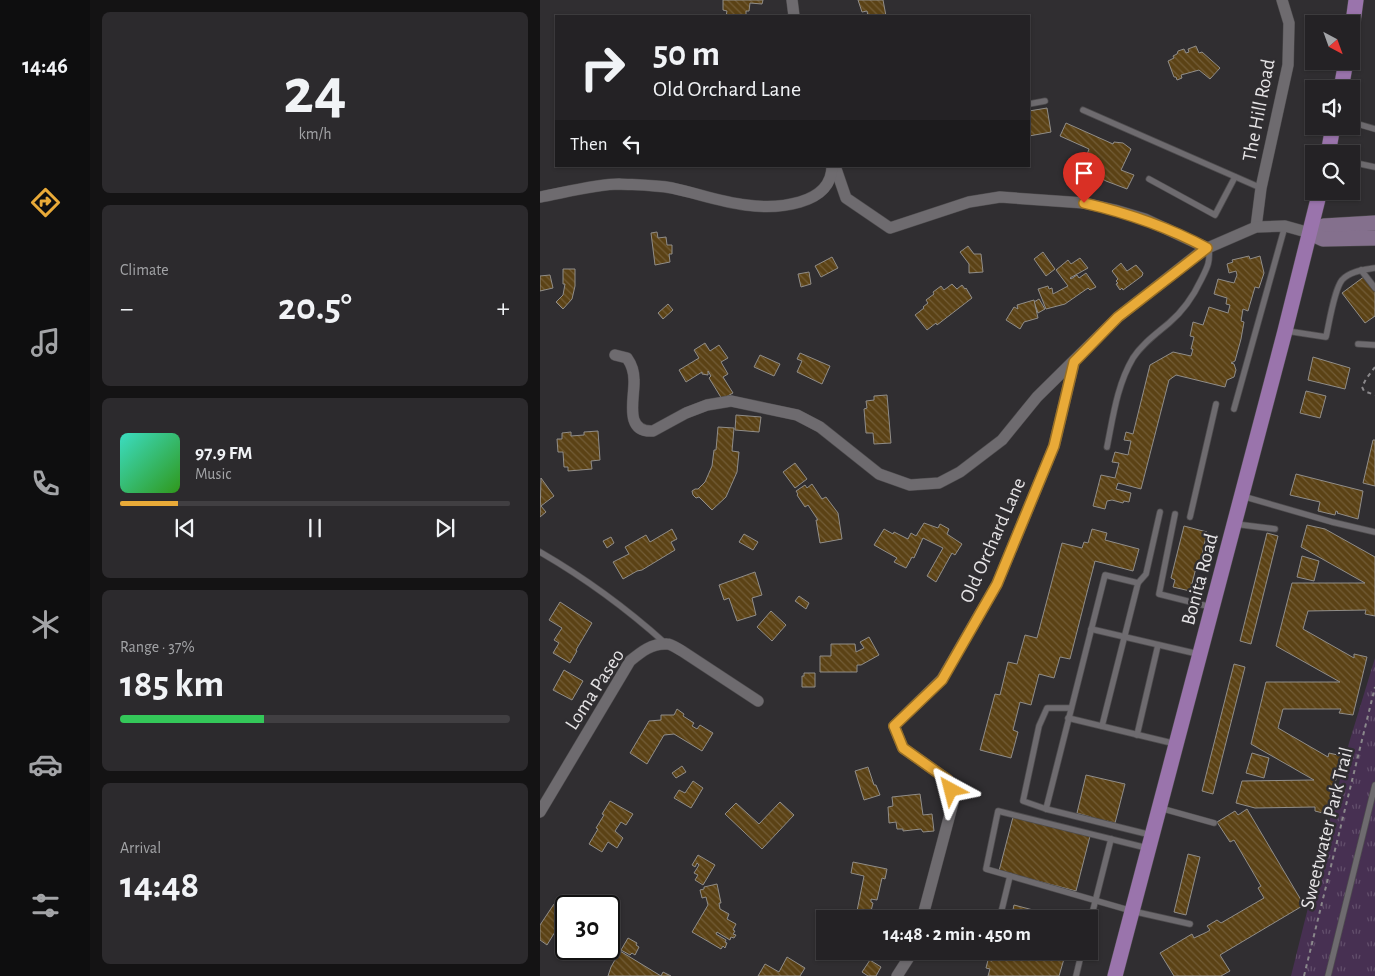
<!DOCTYPE html>
<meta charset="utf-8">
<style>
:root{--surface:#242225;--page:#2c2a2d;--text:#f1f3f6;--muted:#a3a4a7;--line:#413f42;--accent:#e9aa38}
body{margin:0;font-family:"Alegreya Sans",sans-serif;background:var(--page);color:var(--text);height:100vh;display:flex;flex-direction:column;font-size:19px;white-space:nowrap}
*{box-sizing:border-box;margin:0}
p{font-size:16px;color:var(--muted)}
.icon{flex:none;width:28px;height:28px;fill:none;stroke:currentColor;stroke-width:2;stroke-linecap:round;stroke-linejoin:round}
.map{position:relative;flex:1;overflow:hidden}
.details{display:flex;flex-direction:column;gap:12px;padding:12px;background:#141314;width:450px}
.details>*{flex:none}
.guide{position:absolute;left:15px;top:15px;width:475px;height:152px;border-radius:0px;box-shadow:0 1px 4px #0004,0 0 0 1px var(--line);background:#242225;color:var(--text);overflow:hidden}
.needle{width:32px;rotate:139deg}
.tools{position:absolute;left:765px;top:15px;display:grid;gap:10px}
.tools a{display:grid;place-items:center;width:55px;height:55px;border-radius:0px;background:var(--surface);box-shadow:0 1px 4px #0004,0 0 0 1px var(--line);font-size:25px}
.speed{position:absolute;left:15px;top:895px;display:flex;gap:10px;font-size:25px;font-weight:700;text-align:center}
.speed>*{display:grid;place-content:center;width:65px;height:65px;border-radius:50%;background:var(--surface);box-shadow:0 1px 4px #0004,0 0 0 1px var(--line);line-height:1}
.speed .limit{border:2px solid #111;border-radius:8px;background:#fff;color:#111}
.pin{position:absolute;display:grid;place-items:center;width:42px;height:42px;color:#fff;margin:-51px -21px;border-radius:50% 50% 50% 0;rotate:-45deg;box-shadow:0 0 5px #0007}
.pin .icon{rotate:45deg}
.me{position:absolute;width:55px;margin:-28px;rotate:322deg;stroke-linejoin:round;filter:drop-shadow(0 0 4px #0008)}
.turn{display:flex;align-items:center;gap:18px;height:105px;padding:0 15px;font-size:22px}
.turn .icon{width:65px;height:65px;stroke-width:2.5}
.turn b{display:block;font-size:35px;line-height:42px}
.then{display:flex;align-items:center;height:48px;padding:0 15px;background:#0003;gap:10px;font-size:19px}
.big{font-size:38px;font-weight:700;line-height:1.1}
.details .card{flex:1;display:flex;flex-direction:column;justify-content:center;gap:8px;min-width:0;padding:0 18px;border-radius:8px;background:var(--page)}
.details .dial{align-items:center;gap:0}
.dial b{font-size:65px;line-height:1}
.song{display:flex;align-items:center;gap:15px}
.cover{width:60px;height:60px;border-radius:8px;background:linear-gradient(135deg,hsl(170 70% 55%),hsl(110 70% 35%))}
.played{height:5px;border-radius:2px;background:linear-gradient(90deg,var(--accent) 15%,var(--line) 15%)}
.keys{display:flex;justify-content:space-around;direction:ltr}
.heat{display:flex;justify-content:space-between;align-items:center;font-size:28px;direction:ltr}
.charge{height:8px;border-radius:4px;background:linear-gradient(90deg,#34c759 37%,var(--line) 0)}
.trip{position:absolute;left:276px;top:910px;width:282px;height:50px;border-radius:0px;background:var(--surface);box-shadow:0 1px 4px #0004,0 0 0 1px var(--line);font-weight:700;line-height:50px;text-align:center}
main{display:flex;flex:1;min-height:0}
.menu{display:flex;flex-direction:column;width:90px;justify-content:space-around;align-items:center;background:#0e0e0f;color:var(--muted)}
.menu .icon{width:35px;height:35px}
.menu .selected{color:var(--accent)}
.menu b{font-size:22px;color:var(--text)}
.map>svg:first-child{display:block}
.grass{fill:url(#grass-tufts)}
.building{fill:url(#building-back-hatch);stroke:#908d89}
.lines{fill:none;stroke-linecap:round;stroke-linejoin:round}
.service-casing{stroke:#4e4c4e;stroke-width:7}
.minor-casing{stroke:#4e4c4e;stroke-width:12}
.secondary-casing{stroke:#4e4c4e;stroke-width:16}
.primary-casing{stroke:#4e4c4e;stroke-width:16}
.path{stroke:#8a888b;stroke-width:2;stroke-dasharray:4 4;stroke-linecap:butt}
.service{stroke:#6e6b6f;stroke-width:5.5}
.minor{stroke:#6e6b6f;stroke-width:11}
.secondary{stroke:#84708d;stroke-width:15}
.primary{stroke:#9a74ac;stroke-width:15}
.route-casing{stroke:#976e24;stroke-width:12}
.route{stroke:#e9aa38;stroke-width:9}
.labels{text-anchor:middle;stroke-width:5;stroke-linejoin:round;paint-order:stroke}
.street-label{font-size:20px;fill:#e6e4e6;stroke:#302e31}
</style>
<main>
<nav class="menu">
<b>14:46</b>
<svg class="icon selected" aria-label="directions" viewBox="0 0 24 24"><path d="M12 3l9 9-9 9-9-9zM9 14v-3h6M13 9l2 2-2 2"/></svg>
<svg class="icon" aria-label="music" viewBox="0 0 24 24"><path d="M9 18V5l10-2v13"/><circle cx="6" cy="18" r="3"/><circle cx="16" cy="16" r="3"/></svg>
<svg class="icon" aria-label="phone" viewBox="0 0 24 24"><path d="M5 4h4l2 5-3 2q2 4 5 5l2-3 5 2v4C11 20 4 13 5 4z"/></svg>
<svg class="icon" aria-label="climate" viewBox="0 0 24 24"><path d="M12 3v18M4 7l16 10M4 17L20 7"/></svg>
<svg class="icon" aria-label="car" viewBox="0 0 24 24"><path d="M5 17H2v-5l4-1 3-4h7l3 4 3 1v5h-3M9 17h6M6 11h13"/><circle cx="7" cy="17" r="2"/><circle cx="17" cy="17" r="2"/></svg>
<svg class="icon" aria-label="filters" viewBox="0 0 24 24"><path d="M4 7h16M4 17h16"/><circle cx="9" cy="7" r="2"/><circle cx="15" cy="17" r="2"/></svg>
</nav>
<section class="details">
<div class="card dial"><b>24</b><p>km/h</p></div>
<div class="card"><p>Climate</p>
<div class="heat"><a>−</a><b class="big">20.5°</b><a>+</a></div>
</div>
<div class="card">
<div class="song"><i class="cover"></i><div><b>97.9 FM</b><p>Music</p></div></div>
<div class="played"></div>
<div class="keys"><svg class="icon" aria-label="previous" viewBox="0 0 24 24"><path d="M18 5L8 12l10 7zM5 5v14"/></svg><svg class="icon" aria-label="pause" viewBox="0 0 24 24"><path d="M8 5v14M16 5v14"/></svg><svg class="icon" aria-label="next" viewBox="0 0 24 24"><path d="M6 5l10 7-10 7zM19 5v14"/></svg></div>
</div>
<div class="card"><p>Range · 37%</p><b class="big">185 km</b><div class="charge"></div></div>
<div class="card"><p>Arrival</p><b class="big">14:48</b></div>
</section>
<div class="map">
<svg width="835" height="976" viewBox="0 0 835 976">
<defs>
<pattern id="grass-tufts" width="24" height="20" patternUnits="userSpaceOnUse" patternTransform="scale(1.25)"><rect width="24" height="20" fill="#473052"/><path d="M3 7l-1-3M5 7V3M7 7l1-3M15 17l-1-3M17 17v-4M19 17l1-3" fill="none" stroke="#624e6b"/></pattern>
<pattern id="building-back-hatch" width="6" height="6" patternUnits="userSpaceOnUse" patternTransform="scale(1.25)"><rect width="6" height="6" fill="#5b4215"/><path d="M-1 5l2 2M0 0l6 6M5-1l2 2" fill="none" stroke="#735d37"/></pattern>
</defs>
<rect width="100%" height="100%" fill="#302e31"/>
<polygon class="grass" points="835,658 835,976 751,976 809,743"/>
<g class="building">
<polygon points="183,0 223,0 222,4 210,3 209,11 206,11 206,16 186,16 187,11 183,10"/>
<polygon points="318,0 343,0 346,16 328,16 327,11 322,12"/>
<polygon points="656,46 659,53 662,52 680,68 670,79 659,70 641,75 642,78 637,80 636,77 634,77 628,61 634,58 633,56 637,54 638,51 644,49 646,53 649,52 648,49"/>
<polygon points="507,108 511,132 489,136 489,111"/>
<polygon points="526,123 573,144 574,142 583,143 591,149 581,170 594,175 587,189 566,181 552,173 556,165 545,160 549,149 520,136"/>
<polygon points="117,232 118,238 126,237 127,245 132,245 132,254 129,254 130,262 115,265 111,233"/>
<polygon points="428,246 434,254 441,254 443,272 429,273 429,264 420,252"/>
<polygon points="503,252 515,269 506,276 494,259"/>
<polygon points="709,256 710,259 720,256 724,273 719,288 715,287 708,311 703,309 701,321 704,322 701,339 695,361 691,363 694,364 696,370 694,377 687,380 685,387 636,375 629,380 601,489 578,483 576,489 591,493 589,502 584,501 583,503 572,500 567,501 565,509 553,506 561,475 575,478 579,463 572,462 575,452 588,455 591,441 584,440 586,432 593,434 610,365 633,352 651,356 653,349 651,349 654,337 650,336 653,322 663,325 669,307 688,313 690,305 686,304 687,298 674,294 678,279 694,283 697,275 696,271 689,273 687,264 693,262 692,260"/>
<polygon points="292,257 298,268 281,277 275,266"/>
<polygon points="540,258 548,268 530,278 531,279 537,275 539,278 546,273 556,287 550,290 548,288 525,304 506,309 498,289 508,286 509,289 512,288 513,294 528,286 516,270 528,260 531,264"/>
<polygon points="581,263 587,271 596,265 603,273 602,276 583,290 582,288 580,290 576,284 578,283 576,281 578,279 572,271"/>
<polygon points="23,269 35,269 35,286 32,299 23,309 16,302 23,295 25,284 23,284"/>
<polygon points="269,272 271,284 261,287 258,274"/>
<polygon points="10,275 13,288 0,291 0,276"/>
<polygon points="825,276 835,290 835,316 825,323 802,293"/>
<polygon points="412,284 417,289 422,285 425,289 426,288 432,298 397,325 396,323 387,330 375,315 384,308 383,307 388,303 386,300 394,294 393,292 401,286 404,290"/>
<polygon points="499,299 505,309 498,313 494,302"/>
<polygon points="494,300 498,318 484,322 480,329 466,320 474,307 478,309 477,305"/>
<polygon points="128,304 133,310 123,319 118,313"/>
<polygon points="165,343 170,351 179,345 188,358 181,362 188,374 183,377 193,393 182,399 169,378 171,376 168,371 168,375 162,374 162,372 146,382 139,370 159,358 154,350"/>
<polygon points="260,353 290,366 282,384 257,372 262,361 257,359"/>
<polygon points="220,355 240,364 234,376 214,367"/>
<polygon points="773,357 810,368 805,389 768,380"/>
<polygon points="766,391 786,396 780,418 760,413"/>
<polygon points="347,395 351,443 334,444 333,433 326,433 324,409 327,408 326,401 334,400 334,396"/>
<polygon points="196,415 221,417 219,432 195,430"/>
<polygon points="178,427 194,428 192,451 199,452 197,472 186,497 172,510 159,497 156,498 153,495 152,491 155,489 158,489 165,482 172,466 174,450 176,450"/>
<polygon points="58,431 60,460 51,461 52,469 28,471 28,467 24,467 23,452 18,452 17,439 22,439 22,433 31,432 31,436 44,435 44,432"/>
<polygon points="833,440 835,440 835,486 823,483"/>
<polygon points="255,463 267,479 255,488 243,472"/>
<polygon points="756,474 823,491 818,519 797,513 798,512 796,511 795,515 778,511 780,502 750,495"/>
<polygon points="1,478 14,496 1,506 6,512 0,517"/>
<polygon points="272,484 282,499 286,497 298,513 302,539 280,543 276,520 278,520 268,505 265,507 257,495 258,494 256,491 265,485 267,488"/>
<polygon points="384,523 398,528 400,524 409,529 407,534 422,544 415,555 412,553 396,582 387,576 403,548 383,538 374,558 372,557 366,568 354,562 357,558 334,545 344,529 353,534 354,532 368,539 371,533 376,536"/>
<polygon points="767,525 785,529 835,557 835,616 825,614 826,610 768,611 763,629 814,658 814,654 827,657 813,715 799,713 801,709 743,709 738,728 788,757 789,753 802,756 787,814 775,811 775,807 715,808 696,803 702,781 774,780 711,744 726,682 800,682 736,646 752,583 825,583 761,547"/>
<polygon points="644,526 667,532 659,569 656,568 650,591 633,587 635,580 631,578"/>
<polygon points="132,529 137,539 131,542 135,550 102,570 97,571 83,579 73,562 89,554 85,547 106,535 110,542"/>
<polygon points="552,529 567,533 565,540 599,549 593,571 555,561 530,659 520,657 514,678 499,674 491,705 480,702 473,730 478,732 471,758 440,750 455,694 460,695 468,662 477,664 485,635 497,638 522,543 542,548 544,542 548,543"/>
<polygon points="727,533 738,536 711,644 700,641"/>
<polygon points="204,534 218,542 213,550 199,542"/>
<polygon points="71,537 74,543 67,548 63,541"/>
<polygon points="762,556 779,561 774,581 757,577"/>
<polygon points="215,572 222,595 212,598 216,615 197,621 189,598 184,600 179,585"/>
<polygon points="259,596 269,603 266,609 255,601"/>
<polygon points="20,602 52,623 36,650 37,651 30,663 13,653 19,643 14,640 22,628 9,620"/>
<polygon points="231,611 246,625 232,641 217,627"/>
<polygon points="329,637 339,655 321,665 317,665 317,672 280,672 280,656 291,656 291,644 315,644 316,652 324,648 320,642"/>
<polygon points="694,664 705,667 673,794 662,791"/>
<polygon points="24,670 43,681 32,700 13,690"/>
<polygon points="264,673 275,673 275,687 262,687 262,676 264,676"/>
<polygon points="137,709 144,714 143,716 154,723 152,726 157,729 160,725 173,733 162,751 134,734 124,735 107,764 90,753 109,721 121,720 121,715 134,715"/>
<polygon points="712,753 729,758 724,778 706,773"/>
<polygon points="142,766 146,772 136,778 132,773"/>
<polygon points="328,767 334,785 336,785 340,795 324,800 315,771"/>
<polygon points="546,775 585,784 575,823 567,821 566,825 550,821 551,817 537,813"/>
<polygon points="153,781 163,788 151,808 134,798 139,790 145,793"/>
<polygon points="380,794 383,815 392,814 394,831 383,832 381,829 363,831 363,829 357,829 356,822 349,823 348,807 353,806 352,797"/>
<polygon points="70,801 93,814 86,825 81,822 75,831 83,838 77,848 68,842 62,852 49,844 58,829 56,828 64,815 62,814"/>
<polygon points="240,802 254,815 222,849 185,814 196,803 219,824"/>
<polygon points="707,809 764,905 680,955 690,971 681,976 634,976 620,953 652,934 654,938 667,932 670,930 667,926 677,920 681,923 724,898 718,888 721,886 694,840 690,842 677,822 695,811 698,815"/>
<polygon points="473,817 550,836 536,891 459,871"/>
<polygon points="648,854 660,857 646,915 634,912"/>
<polygon points="158,855 175,865 163,885 155,880 158,875 154,873 159,865 157,863 155,867 152,865"/>
<polygon points="313,862 347,869 345,879 342,878 337,900 331,899 331,902 333,903 329,919 314,919 316,910 317,911 324,876 311,873"/>
<polygon points="177,884 181,903 179,903 180,909 189,914 187,919 196,924 193,930 195,931 193,934 196,935 194,938 191,937 190,940 177,932 176,934 186,940 185,942 187,943 185,948 183,946 181,949 152,932 168,905 166,897 162,898 160,890 164,889 164,887"/>
<polygon points="14,904 26,912 26,932 18,927 7,945 0,940 0,925"/>
<polygon points="474,905 512,915 513,913 530,917 529,919 471,919"/>
<polygon points="88,938 97,943 96,945 99,947 95,955 92,953 90,955 81,950"/>
<polygon points="80,951 121,976 123,972 131,976 68,976 71,967"/>
<polygon points="521,951 526,952 519,976 448,976 450,969 446,968 448,960 452,961 453,957 450,956 450,954 440,952"/>
<polygon points="247,957 265,968 260,976 218,976 225,964 239,972"/>
<polygon points="330,960 341,967 336,976 328,976 322,972"/>
</g>
<g class="lines">
<defs>
<g id="service">
<polyline points="489,104 505,101"/>
<polyline points="543,110 721,188"/>
<polyline points="811,122 835,129"/>
<polyline points="811,162 835,167"/>
<polyline points="609,179 675,215 695,177"/>
<polyline points="821,270 835,288"/>
<path d="M747,331L786,337C789,324 794,290 802,280C810,271 824,270 835,268"/>
<polyline points="818,344 835,345"/>
<polyline points="694,409 745,226"/>
<path d="M567,447C573,417 577,385 593,358C602,344 616,334 629,323C643,311 653,297 661,280C668,266 670,263 669,247"/>
<polyline points="702,496 792,522 835,532"/>
<polyline points="635,514 619,594 671,607"/>
<polyline points="650,517 676,404"/>
<polyline points="695,524 735,529"/>
<path d="M0,552C45,578 86,608 125,643"/>
<polyline points="551,629 658,654"/>
<polyline points="531,708 507,708 499,726 483,801 506,809 611,835"/>
<polyline points="528,718 636,744"/>
<polyline points="562,726 598,583"/>
<polyline points="597,735 618,645"/>
<polyline points="620,808 674,823"/>
<polyline points="506,809 565,575 598,583 606,574 620,512"/>
<polyline points="607,848 458,811 446,869 592,911 650,924"/>
<polyline points="460,917 470,876"/>
<polyline points="550,922 571,839"/>
<polyline points="536,976 542,951"/>
<polyline points="788,976 835,785"/>
</g>
<g id="minor">
<polyline points="252,0 254,16"/>
<polyline points="295,166 306,198 350,228 429,202 460,197 544,203 575,210 605,219 667,248"/>
<path d="M0,197C22,193 57,184 79,184C97,185 114,185 132,188C156,193 181,202 206,205C235,209 292,206 292,166"/>
<polyline points="716,227 721,188 748,65 749,23 742,0"/>
<path d="M75,355L87,358C92,365 94,371 94,380C95,397 83,433 113,431L146,413L167,405L191,401L257,415L280,427L339,474L370,485L399,483L420,472L462,440L497,397L578,317L663,250L716,227L745,226L770,233"/>
<path d="M0,812L90,661C101,652 112,643 127,644C132,644 138,649 142,651L218,701"/>
<polyline points="382,919 414,799 408,780 363,748 354,726 402,679 457,584 514,446 534,362"/>
<polyline points="357,976 373,951"/>
</g>
<g id="secondary">
<polyline points="770,233 784,226 835,223"/>
<polyline points="770,233 783,239 835,238"/>
</g>
<g id="primary">
<polyline points="811,37 816,0"/>
<polyline points="801,89 806,61"/>
<polyline points="788,154 793,126"/>
<polyline points="575,976 745,331 780,191"/>
</g>
</defs>
<use href="#service" class="service-casing"/>
<use href="#minor" class="minor-casing"/>
<use href="#secondary" class="secondary-casing"/>
<use href="#primary" class="primary-casing"/>
<g class="path">
<polyline points="835,367 826,379 822,387 824,391 835,395"/>
<polyline points="764,976 835,687"/>
</g>
<use href="#service" class="service"/>
<use href="#minor" class="minor"/>
<use href="#secondary" class="secondary"/>
<use href="#primary" class="primary"/>
</g>
<g class="lines">
<defs>
<path id="route" d="M411,790L408,780L363,748L354,726L402,680L457,584L514,446L534,362L578,317L667,248C628,227 587,213 544,203"/>
</defs>
<use href="#route" class="route-casing"/>
<use href="#route" class="route"/>
</g>
<g class="labels">
<g class="street-label">
<text transform="translate(718 110) rotate(-79)" y="7">The Hill Road</text>
<text transform="translate(452 540) rotate(-66)" y="7">Old Orchard Lane</text>
<text transform="translate(659 579) rotate(-75)" y="7">Bonita Road</text>
<text transform="translate(54 689) rotate(-57)" y="7">Loma Paseo</text>
<text transform="translate(786 828) rotate(-76)" y="7">Sweetwater Park Trail</text>
</g>
</g>
</svg>
<div class="tools">
<a><svg class="needle" viewBox="-14 -14 28 28"><path d="M0-13l5 13h-10z" fill="#e53935"/><path d="M0 13l5-13h-10z" fill="#a3a4a7"/></svg></a>
<a><svg class="icon" aria-label="sound" viewBox="0 0 24 24"><path d="M4 9h4l5-4v14l-5-4H4zM17 9q2 3 0 6"/></svg></a>
<a><svg class="icon" aria-label="search" viewBox="0 0 24 24"><circle cx="10" cy="10" r="6"/><path d="M15 15l6 6"/></svg></a>
</div>
<div class="speed"><div class="limit">30</div></div>
<div class="pin" style="left:544px;top:203px;background:#d93025"><svg class="icon" aria-label="arrive" viewBox="0 0 24 24"><path d="M6 21V4h12l-3 4 3 4H6"/></svg></div>
<svg class="me" style="left:411px;top:790px" viewBox="-20 -20 40 40"><path d="M0-17L14 15 0 8-14 15z" fill="#e9aa38" stroke="#fff" stroke-width="4"/></svg>
<div class="trip">14:48 · 2 min · 450 m</div>
<div class="guide">
<div class="turn"><svg class="icon" aria-label="right" viewBox="0 0 24 24"><path d="M7 20v-9h11M14 6l5 5-5 5"/></svg><div><b>50 m</b>Old Orchard Lane</div></div>
<div class="then">Then<svg class="icon" aria-label="left" viewBox="0 0 24 24"><path d="M17 20v-9H6M10 6l-5 5 5 5"/></svg></div>
</div>
</div>
</main>
